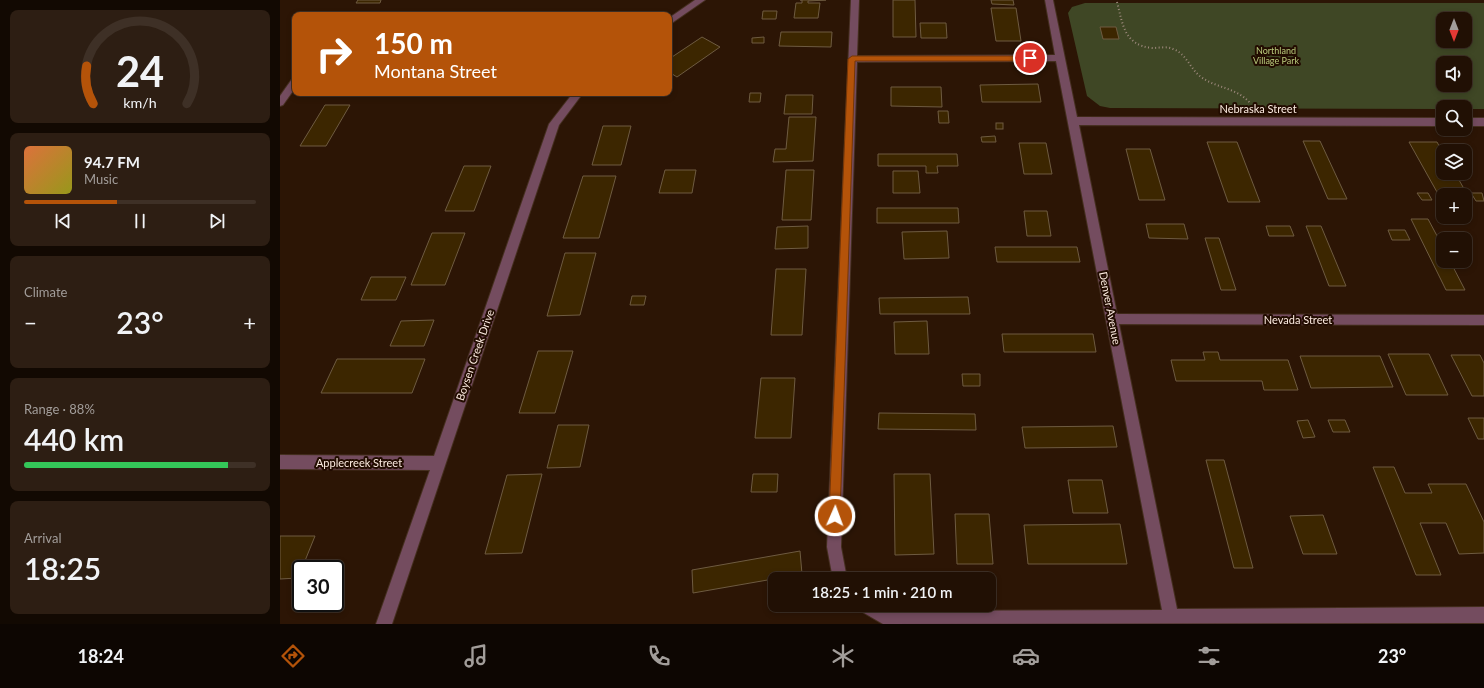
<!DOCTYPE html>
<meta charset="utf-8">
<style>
:root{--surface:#211004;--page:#2d1e13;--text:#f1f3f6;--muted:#a29d9a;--line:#3e3026;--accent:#b45309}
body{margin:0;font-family:Lato,sans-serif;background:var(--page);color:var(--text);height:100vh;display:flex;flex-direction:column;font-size:15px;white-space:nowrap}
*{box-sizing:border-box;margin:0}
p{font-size:13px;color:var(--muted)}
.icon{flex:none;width:22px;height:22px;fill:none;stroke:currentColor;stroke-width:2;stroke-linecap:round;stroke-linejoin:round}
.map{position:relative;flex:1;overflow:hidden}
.side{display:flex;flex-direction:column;gap:10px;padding:10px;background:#120902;width:280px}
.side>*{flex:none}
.top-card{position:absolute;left:12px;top:12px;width:380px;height:84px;border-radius:8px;box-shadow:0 2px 6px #0003,0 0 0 1px var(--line);background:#b45309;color:#fff;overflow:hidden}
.needle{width:26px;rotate:180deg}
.buttons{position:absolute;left:1156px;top:12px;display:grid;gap:8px}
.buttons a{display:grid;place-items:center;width:36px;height:36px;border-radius:8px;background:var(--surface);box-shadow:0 2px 6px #0003,0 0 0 1px var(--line);font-size:20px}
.speed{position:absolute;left:12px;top:560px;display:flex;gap:8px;font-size:20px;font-weight:700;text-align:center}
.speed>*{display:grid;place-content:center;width:52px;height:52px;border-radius:50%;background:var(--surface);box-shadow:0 2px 6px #0003,0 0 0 1px var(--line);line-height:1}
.speed .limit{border:2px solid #111;border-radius:6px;background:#fff;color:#111}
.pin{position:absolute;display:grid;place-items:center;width:34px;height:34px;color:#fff;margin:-17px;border:2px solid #fff;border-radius:50%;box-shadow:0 1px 4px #0007}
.me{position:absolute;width:44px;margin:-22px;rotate:2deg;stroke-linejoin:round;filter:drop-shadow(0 0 3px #0008)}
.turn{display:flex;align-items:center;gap:14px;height:84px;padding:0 16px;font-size:18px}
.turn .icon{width:52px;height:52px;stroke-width:2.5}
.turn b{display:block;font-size:28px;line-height:34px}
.big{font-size:30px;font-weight:600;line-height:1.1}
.side .widget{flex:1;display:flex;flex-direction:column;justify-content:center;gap:6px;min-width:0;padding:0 14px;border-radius:8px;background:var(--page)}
.side .dial{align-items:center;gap:0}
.dial svg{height:104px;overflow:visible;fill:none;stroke:var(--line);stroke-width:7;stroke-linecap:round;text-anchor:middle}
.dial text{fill:var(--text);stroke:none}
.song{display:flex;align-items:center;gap:12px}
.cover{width:48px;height:48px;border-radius:6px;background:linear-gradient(135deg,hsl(20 70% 55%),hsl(60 70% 35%))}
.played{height:4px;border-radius:2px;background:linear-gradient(90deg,var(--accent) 40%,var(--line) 40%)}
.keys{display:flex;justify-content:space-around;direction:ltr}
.heat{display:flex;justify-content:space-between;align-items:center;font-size:22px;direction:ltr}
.charge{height:6px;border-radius:3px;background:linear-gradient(90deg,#34c759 88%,var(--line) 0)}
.trip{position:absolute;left:488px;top:572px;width:228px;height:40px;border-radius:8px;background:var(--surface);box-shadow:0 2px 6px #0003,0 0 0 1px var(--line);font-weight:600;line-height:40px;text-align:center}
.tab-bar{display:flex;height:64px;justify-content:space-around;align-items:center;background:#0d0602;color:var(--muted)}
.tab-bar .icon{width:28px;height:28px}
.tab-bar .current{color:var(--accent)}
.tab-bar b{font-size:18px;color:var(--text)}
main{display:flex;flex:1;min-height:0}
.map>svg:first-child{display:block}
.green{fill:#3f4725;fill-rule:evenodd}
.building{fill:#3c2600;stroke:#6e5b41}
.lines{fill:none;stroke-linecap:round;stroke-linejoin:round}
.street-casing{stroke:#452f1f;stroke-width:2}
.path{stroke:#9d897c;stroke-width:2;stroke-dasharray:1 2.5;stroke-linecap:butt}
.street{fill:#744c5f;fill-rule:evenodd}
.route{fill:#b45309;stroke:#753606}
.labels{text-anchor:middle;stroke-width:4;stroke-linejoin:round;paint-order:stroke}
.far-park-label{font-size:9px;fill:#bacc7c;stroke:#220c00}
.street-label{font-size:11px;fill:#fdece1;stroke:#220c00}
</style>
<main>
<section class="side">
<div class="widget dial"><svg viewBox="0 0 100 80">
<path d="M14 69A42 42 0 1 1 86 69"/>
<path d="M14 69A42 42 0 0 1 9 40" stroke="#b45309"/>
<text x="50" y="56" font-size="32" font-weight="700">24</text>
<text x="50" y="72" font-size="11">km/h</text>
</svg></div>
<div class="widget">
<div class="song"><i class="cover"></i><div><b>94.7 FM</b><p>Music</p></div></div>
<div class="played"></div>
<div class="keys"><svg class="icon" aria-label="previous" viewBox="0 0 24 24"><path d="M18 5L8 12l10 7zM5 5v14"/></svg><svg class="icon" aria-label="pause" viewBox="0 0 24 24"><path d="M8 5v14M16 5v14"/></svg><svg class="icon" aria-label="next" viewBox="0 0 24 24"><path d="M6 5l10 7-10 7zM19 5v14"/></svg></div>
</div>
<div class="widget"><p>Climate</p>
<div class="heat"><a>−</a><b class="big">23°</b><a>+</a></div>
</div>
<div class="widget"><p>Range · 88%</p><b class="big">440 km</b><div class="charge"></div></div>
<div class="widget"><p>Arrival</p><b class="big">18:25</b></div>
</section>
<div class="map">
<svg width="1204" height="624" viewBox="0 0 1204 624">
<rect width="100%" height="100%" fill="#2c1505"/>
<path class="green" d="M805,3H1204V109H1185V107H1163V109L830,108L820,106L807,96L788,13L792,7ZM1163,19H1185V41H1163ZM1163,63H1185V85H1163Z"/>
<g class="building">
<polygon points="78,0 101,0 100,3 76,3"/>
<polygon points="520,0 546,0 528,1 528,3 540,3 538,18 514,18 516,3 522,3 522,0"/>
<polygon points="613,0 635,0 636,37 613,37"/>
<polygon points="711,0 733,0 734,5 712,4"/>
<polygon points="711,8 736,8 741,41 716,41"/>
<polygon points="483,11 497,11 496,19 482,19"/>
<polygon points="640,23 666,23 667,38 641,38"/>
<polygon points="820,27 836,27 839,39 823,39"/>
<polygon points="501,32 552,32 551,47 499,46"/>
<polygon points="422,37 440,47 397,77 389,72 389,59"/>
<polygon points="484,37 484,43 472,43 472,38"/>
<polygon points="758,84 761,102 702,102 700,85"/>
<polygon points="611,87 661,87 662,107 611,106"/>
<polygon points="470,93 481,93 480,102 469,102"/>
<polygon points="506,95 533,95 532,114 504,114"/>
<polygon points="45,105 70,105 46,146 20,146"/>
<polygon points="658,111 668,111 669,123 659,123"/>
<polygon points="509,117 536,117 533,161 493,162 495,149 506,149"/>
<rect x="716" y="123" width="7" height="6"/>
<polygon points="323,126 351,126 341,165 312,165"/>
<polygon points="715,136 716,142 702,142 701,137"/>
<polygon points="1023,141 1040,141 1067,199 1048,199"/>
<polygon points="927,142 957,142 980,202 948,202"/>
<polygon points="1129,142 1157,142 1163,153 1163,173 1175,173 1191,201 1185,201 1185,195 1163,195 1162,201"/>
<polygon points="739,143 766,143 772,174 744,174"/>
<polygon points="846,149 870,149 885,200 859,200"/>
<polygon points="598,154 677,154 678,166 657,166 658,173 646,173 646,166 598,166"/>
<polygon points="184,166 211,166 194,211 165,211"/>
<polygon points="385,170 416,170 412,193 379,193"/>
<polygon points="506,170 534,170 531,220 502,220"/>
<polygon points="613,171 638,171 640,193 613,193"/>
<polygon points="303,176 336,176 319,238 283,238"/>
<polygon points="1137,193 1148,193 1152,200 1142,200"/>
<polygon points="1191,193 1202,193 1204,201 1196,201"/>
<polygon points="597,208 678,208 679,223 597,223"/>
<polygon points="744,211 767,211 771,236 747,236"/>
<polygon points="1131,219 1148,219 1163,247 1163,261 1170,261 1185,290 1166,290"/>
<polygon points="866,224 904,224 908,239 869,238"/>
<polygon points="528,226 528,248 495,249 497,227"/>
<polygon points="986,226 1010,226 1014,236 989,236"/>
<polygon points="1026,226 1041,226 1066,286 1049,286"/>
<polygon points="1108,230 1125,230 1130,240 1112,240"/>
<polygon points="667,231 669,258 624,259 622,232"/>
<polygon points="152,233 185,233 165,285 131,285"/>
<polygon points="925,238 939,238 956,290 941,290"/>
<polygon points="715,247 797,247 800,262 717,262"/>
<polygon points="285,253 316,253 300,315 267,316"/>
<polygon points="496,269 526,269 522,335 491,335"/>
<polygon points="91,277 126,277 116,300 81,300"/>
<polygon points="352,296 366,296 364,305 350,305"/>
<polygon points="688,297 690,314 600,314 599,298"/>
<polygon points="154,320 144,346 110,346 121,321"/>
<polygon points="647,321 649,354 615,354 614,322"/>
<polygon points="722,334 813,334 816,352 724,352"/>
<polygon points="258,351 293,351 275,413 239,413"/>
<polygon points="923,352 938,352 940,360 1008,360 1018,390 984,390 982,381 896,381 891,360 925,360"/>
<polygon points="1108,354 1149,354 1168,395 1126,395"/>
<polygon points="1171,355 1200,355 1204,363 1204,396 1192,396"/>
<polygon points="1020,356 1100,356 1113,387 1031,388"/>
<polygon points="57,359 145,359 132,393 41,393"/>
<polygon points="682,374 700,374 700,386 683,386"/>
<polygon points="481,378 515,378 511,438 475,438"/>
<polygon points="599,413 695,414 696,430 598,429"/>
<polygon points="1188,418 1204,418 1204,439 1198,439"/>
<polygon points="1028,420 1035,437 1023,438 1017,421"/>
<polygon points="1048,420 1065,420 1070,432 1053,432"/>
<polygon points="278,425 309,425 300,467 267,468"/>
<polygon points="833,426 837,447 745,448 742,427"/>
<polygon points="926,460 944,460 973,568 954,568"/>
<polygon points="1093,467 1114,467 1125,493 1152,493 1148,484 1186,484 1204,522 1204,553 1179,554 1166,523 1140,523 1161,575 1136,575"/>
<polygon points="262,474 242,553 205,554 227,475"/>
<polygon points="473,474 498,474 497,492 471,492"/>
<polygon points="614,474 650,474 654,554 615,555"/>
<polygon points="788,480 822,480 828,513 793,513"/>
<polygon points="675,514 709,514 713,564 677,564"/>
<polygon points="1043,515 1057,554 1023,554 1010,516"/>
<polygon points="840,524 847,564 748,564 744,525"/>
<polygon points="0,536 35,536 18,578 0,579"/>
<polygon points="520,551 522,574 413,593 412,570"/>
</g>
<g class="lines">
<defs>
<g id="street">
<polygon points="415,0 425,0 389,25 389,18"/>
<polygon points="571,0 579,0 577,56 775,55 765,0 773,0 797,117 1163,118 1163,126 799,125 837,314 1204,315 1204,325 839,324 897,609 1204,607 1204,623 603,624 579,610 576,605 599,605 610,611 882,610 776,61 577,62 561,547 567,579 553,579 547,547"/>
<polygon points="15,78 15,88 3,105 0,106 0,96 12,79"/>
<polygon points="293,93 303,93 279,125 112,624 96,624 150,470 0,469 0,455 154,456 269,124"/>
<rect x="1185" y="118" width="19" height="8"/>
</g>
</defs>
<use href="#street" class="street-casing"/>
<path class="path" d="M837,2C843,25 844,45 872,48C879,48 887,46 893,49C907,54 910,69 921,77C938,89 956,87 971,104"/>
<use href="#street" class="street"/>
</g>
<polygon class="route" points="572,56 750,56 754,58 750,61 575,61 560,516 559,519 555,521 551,519 549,516 568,59"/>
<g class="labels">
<g class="far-park-label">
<text x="996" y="54">Northland<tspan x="996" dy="10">Village Park</tspan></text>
</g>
<g class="street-label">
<text x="978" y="113">Nebraska Street</text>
<text transform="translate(830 308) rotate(79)" y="4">Denver Avenue</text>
<text x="1018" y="324">Nevada Street</text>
<text transform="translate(195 355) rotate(-71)" y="4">Boysen Creek Drive</text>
<text x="79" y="467">Applecreek Street</text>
</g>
</g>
</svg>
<div class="buttons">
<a><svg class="needle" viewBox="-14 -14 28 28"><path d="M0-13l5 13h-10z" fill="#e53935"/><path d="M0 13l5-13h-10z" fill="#a29d9a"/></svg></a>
<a><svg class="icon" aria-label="sound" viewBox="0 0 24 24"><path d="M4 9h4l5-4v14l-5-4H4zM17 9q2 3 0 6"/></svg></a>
<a><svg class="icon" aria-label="search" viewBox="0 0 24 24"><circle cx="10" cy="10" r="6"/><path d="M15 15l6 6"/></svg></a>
<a><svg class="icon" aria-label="layers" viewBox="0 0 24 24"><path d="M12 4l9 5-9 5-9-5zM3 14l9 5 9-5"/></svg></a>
<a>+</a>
<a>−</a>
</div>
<div class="speed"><div class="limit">30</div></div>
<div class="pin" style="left:750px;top:58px;background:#d93025"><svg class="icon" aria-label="arrive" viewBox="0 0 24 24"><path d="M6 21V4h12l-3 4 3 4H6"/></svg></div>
<svg class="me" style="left:555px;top:516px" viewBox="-20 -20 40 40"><circle r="17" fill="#b45309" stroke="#fff" stroke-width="3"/><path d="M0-11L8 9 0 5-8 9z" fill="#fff"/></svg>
<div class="trip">18:25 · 1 min · 210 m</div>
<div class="top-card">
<div class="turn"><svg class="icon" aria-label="right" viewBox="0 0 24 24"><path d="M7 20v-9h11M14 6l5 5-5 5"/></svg><div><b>150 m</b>Montana Street</div></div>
</div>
</div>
</main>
<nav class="tab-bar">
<b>18:24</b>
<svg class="icon current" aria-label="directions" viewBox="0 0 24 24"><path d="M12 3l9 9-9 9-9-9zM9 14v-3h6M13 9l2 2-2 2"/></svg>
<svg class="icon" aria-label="music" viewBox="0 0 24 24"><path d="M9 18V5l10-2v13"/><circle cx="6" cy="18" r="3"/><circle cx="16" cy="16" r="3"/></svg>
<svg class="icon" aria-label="phone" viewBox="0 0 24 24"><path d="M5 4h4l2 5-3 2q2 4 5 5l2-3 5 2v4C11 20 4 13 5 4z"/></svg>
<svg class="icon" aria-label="climate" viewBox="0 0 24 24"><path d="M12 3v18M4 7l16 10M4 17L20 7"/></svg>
<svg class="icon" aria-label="car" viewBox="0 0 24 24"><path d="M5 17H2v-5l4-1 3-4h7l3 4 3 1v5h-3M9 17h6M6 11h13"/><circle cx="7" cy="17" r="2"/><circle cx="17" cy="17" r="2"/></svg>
<svg class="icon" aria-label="filters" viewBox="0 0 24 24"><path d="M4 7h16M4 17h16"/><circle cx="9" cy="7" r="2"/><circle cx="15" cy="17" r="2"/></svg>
<b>23°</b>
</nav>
